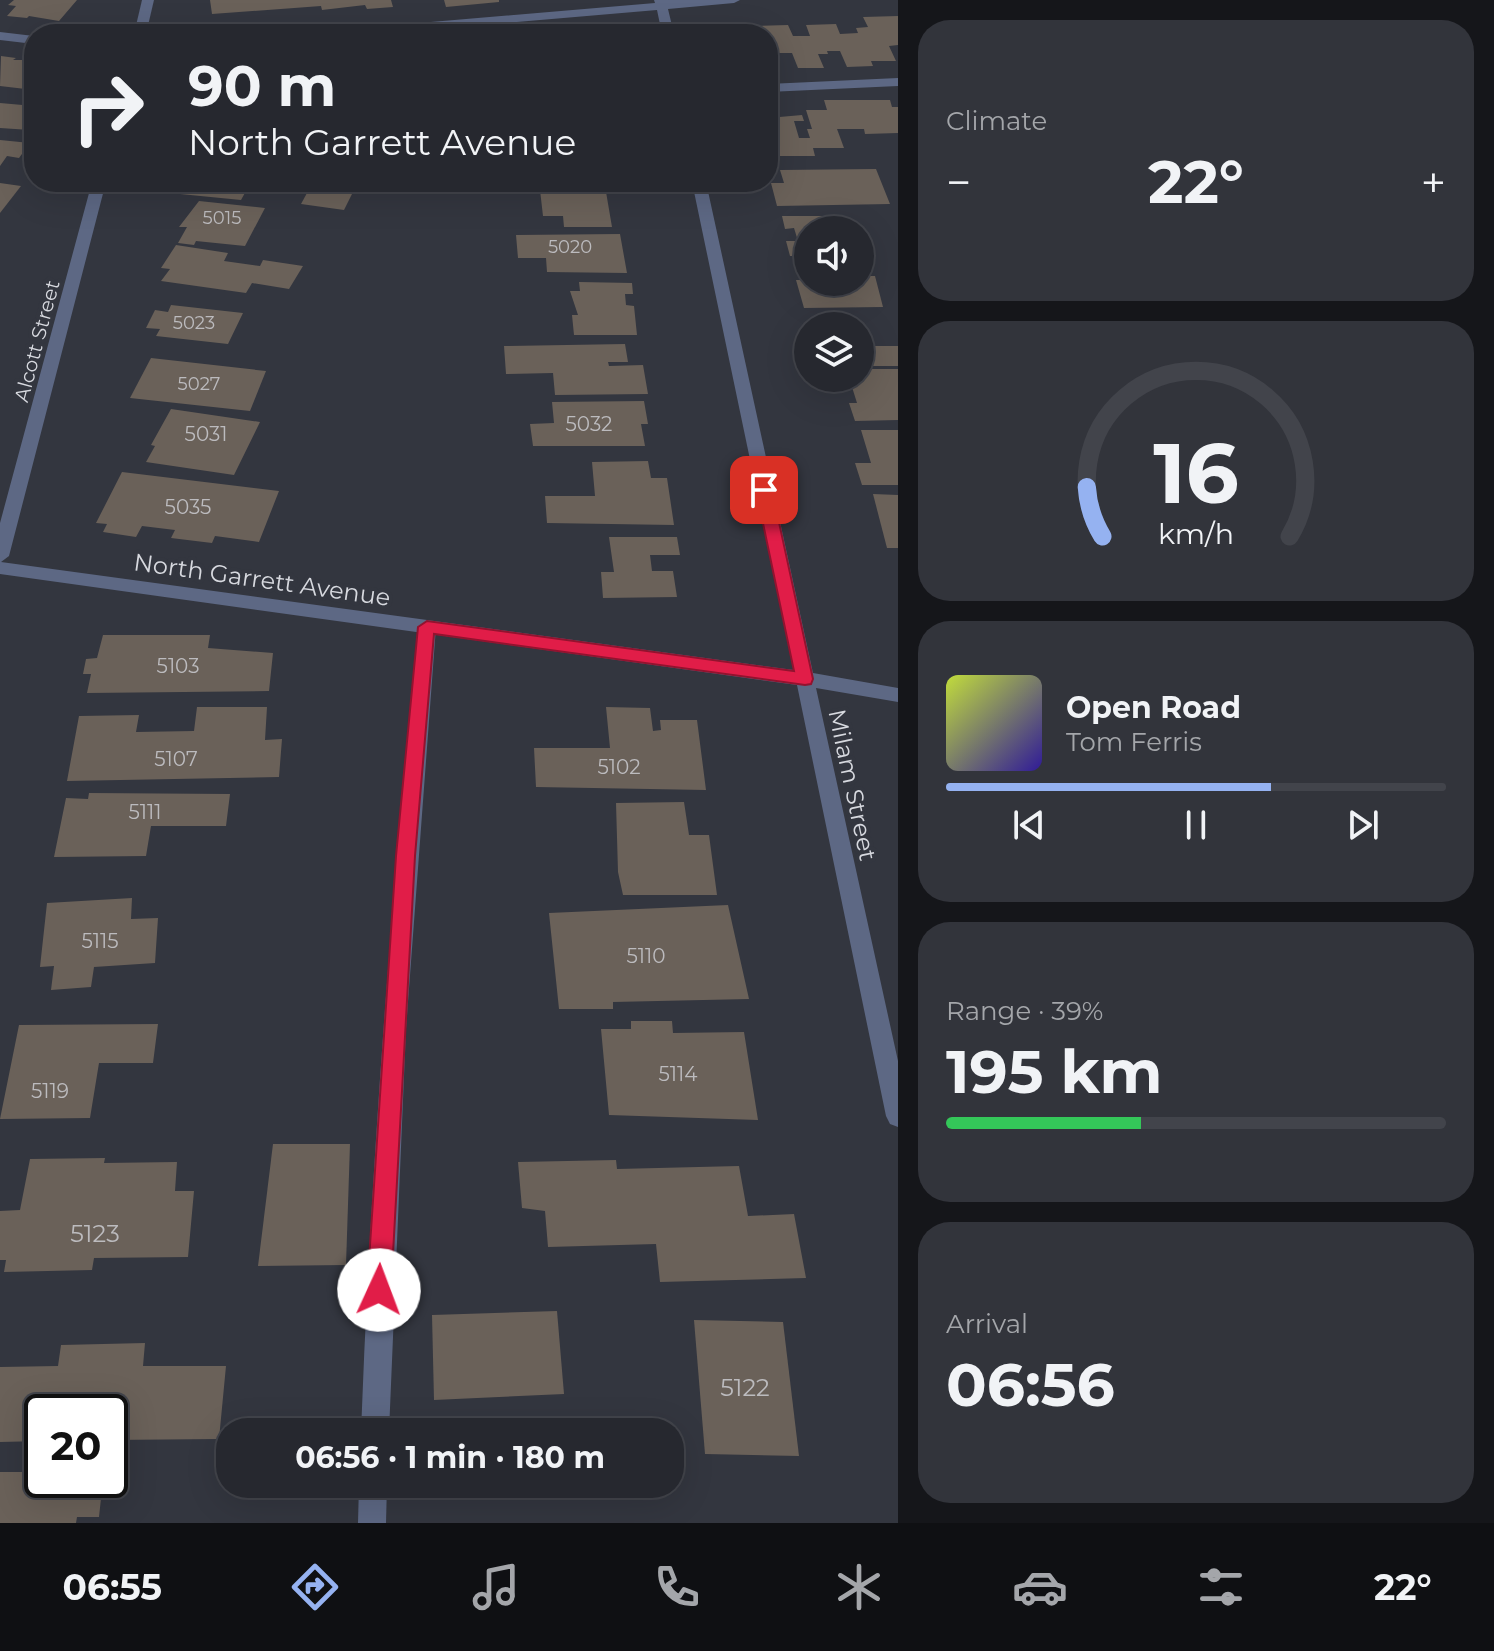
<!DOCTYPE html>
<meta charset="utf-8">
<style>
:root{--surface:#26282f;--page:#32343b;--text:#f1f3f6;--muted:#a4a6aa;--line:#42444b;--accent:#95b2f1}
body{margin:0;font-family:Montserrat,sans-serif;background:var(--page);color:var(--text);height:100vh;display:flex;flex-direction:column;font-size:30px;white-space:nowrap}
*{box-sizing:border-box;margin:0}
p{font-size:26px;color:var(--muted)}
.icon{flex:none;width:44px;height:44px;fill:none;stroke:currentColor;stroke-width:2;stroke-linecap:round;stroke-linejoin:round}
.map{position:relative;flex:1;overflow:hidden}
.sheet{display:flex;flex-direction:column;gap:20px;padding:20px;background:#15161a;width:596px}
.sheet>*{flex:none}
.banner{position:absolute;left:24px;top:24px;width:754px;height:168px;border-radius:32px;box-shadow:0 8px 32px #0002,0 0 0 2px var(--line);background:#26282f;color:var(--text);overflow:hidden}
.fabs{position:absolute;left:794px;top:216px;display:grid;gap:16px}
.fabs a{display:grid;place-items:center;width:80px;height:80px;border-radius:50%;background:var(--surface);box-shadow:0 8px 32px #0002,0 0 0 2px var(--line);font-size:40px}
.speed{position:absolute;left:24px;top:1394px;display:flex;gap:16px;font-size:40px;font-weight:700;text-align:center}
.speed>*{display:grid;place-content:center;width:104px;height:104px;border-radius:50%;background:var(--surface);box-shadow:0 8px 32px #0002,0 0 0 2px var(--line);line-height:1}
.speed .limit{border:4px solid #111;border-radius:12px;background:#fff;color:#111}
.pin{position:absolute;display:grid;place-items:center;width:68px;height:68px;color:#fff;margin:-34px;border-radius:16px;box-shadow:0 4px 12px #0006}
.me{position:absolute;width:88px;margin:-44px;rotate:2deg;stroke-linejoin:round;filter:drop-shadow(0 0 6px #0008)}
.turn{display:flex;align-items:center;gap:28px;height:168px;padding:0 32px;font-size:36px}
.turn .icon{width:104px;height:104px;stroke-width:2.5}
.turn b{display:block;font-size:56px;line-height:68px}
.big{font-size:60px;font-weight:700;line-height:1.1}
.sheet .widget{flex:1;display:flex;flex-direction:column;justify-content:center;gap:12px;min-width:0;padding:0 28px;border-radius:32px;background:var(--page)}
.sheet .dial{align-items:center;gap:0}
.dial svg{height:208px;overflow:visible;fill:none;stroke:var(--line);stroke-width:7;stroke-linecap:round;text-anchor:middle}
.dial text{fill:var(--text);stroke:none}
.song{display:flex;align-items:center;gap:24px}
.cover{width:96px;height:96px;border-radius:12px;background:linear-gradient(135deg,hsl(70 70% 55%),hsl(250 70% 35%))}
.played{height:8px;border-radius:4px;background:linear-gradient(90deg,var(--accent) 65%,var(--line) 65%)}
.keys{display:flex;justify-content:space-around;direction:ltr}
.heat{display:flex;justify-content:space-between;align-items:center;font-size:44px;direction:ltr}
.charge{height:12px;border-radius:6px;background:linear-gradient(90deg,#34c759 39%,var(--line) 0)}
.trip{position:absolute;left:216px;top:1418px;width:468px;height:80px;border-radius:32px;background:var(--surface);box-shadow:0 8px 32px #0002,0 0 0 2px var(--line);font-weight:700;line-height:80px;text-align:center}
.dock{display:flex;height:128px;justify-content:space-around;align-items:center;background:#0f1013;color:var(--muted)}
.dock .icon{width:56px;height:56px}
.dock .selected{color:var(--accent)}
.dock b{font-size:36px;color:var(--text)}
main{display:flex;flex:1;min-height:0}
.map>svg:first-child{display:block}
.building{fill:#6a6159}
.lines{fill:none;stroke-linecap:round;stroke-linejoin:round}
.service{fill:#5d6884;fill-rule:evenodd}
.minor{fill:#5d6884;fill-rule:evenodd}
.route{fill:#e11d48;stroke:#92132f;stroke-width:2}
.labels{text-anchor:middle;stroke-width:8;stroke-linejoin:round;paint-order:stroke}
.far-number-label{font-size:18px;fill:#bcbbbe}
.far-street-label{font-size:20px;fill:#d7d9df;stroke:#33363f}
.number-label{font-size:20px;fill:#bcbbbe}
.street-label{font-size:24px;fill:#d7d9df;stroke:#33363f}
.near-number-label{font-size:24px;fill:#bcbbbe}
</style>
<main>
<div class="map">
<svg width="898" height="1523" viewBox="0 0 898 1523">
<rect width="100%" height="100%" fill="#33363f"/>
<g class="building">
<polygon points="14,0 77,0 59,21 29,16 27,18 7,16 16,6 8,5"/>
<polygon points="210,0 391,0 393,7 367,9 365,5 322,10 321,6 212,14"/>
<polygon points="444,0 499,0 499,2 446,7"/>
<polygon points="898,16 898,45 889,46 896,61 871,61 873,66 847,67 840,51 827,51 828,54 818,54 824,68 798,68 792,53 777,53 778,56 768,56 775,75 768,75 768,34 760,34 757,26 788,25 793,36 810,36 806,25 836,24 840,34 858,33 856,28 868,27 863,17"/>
<polygon points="1,56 16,58 13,60 34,60 34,90 0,86"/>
<polygon points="824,100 890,100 892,107 898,107 898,133 865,134 864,129 837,129 844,148 813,148 815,156 776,156 773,144 768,144 768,118 802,115 804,121 794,121 799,138 810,138 807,129 812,129 806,110 827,110"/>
<polygon points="0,103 34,106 34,124 30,130 0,128"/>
<polygon points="0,140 30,143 19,158 7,156 0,166"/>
<polygon points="876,169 890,204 777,206 771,183 784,183 780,170"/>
<polygon points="170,182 251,182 241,200 170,193 175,185 168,185"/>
<polygon points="313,182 358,182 344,210 301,204"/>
<polygon points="0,183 21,186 0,213"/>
<polygon points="589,186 605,186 612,227 564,227 563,216 543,216 540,190 590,190"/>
<polygon points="199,201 265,208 245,246 196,241 194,245 178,243 187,227 179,227"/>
<polygon points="782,216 842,216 846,230 808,230 808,256 790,256 786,241 798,241 794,228 785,229"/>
<polygon points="620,234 627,273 547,272 546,258 518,258 516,235"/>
<polygon points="176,245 228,253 224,261 260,266 263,260 303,266 289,289 252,283 246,293 161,281 170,269 161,268"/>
<polygon points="797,267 808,267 808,282 860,282 860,276 875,276 883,307 804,308 796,280 801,280"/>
<polygon points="579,282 632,283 633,294 625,294 626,305 634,306 637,335 574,335 572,315 578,315 570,291 580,291"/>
<polygon points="171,305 243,313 228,344 156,336 160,329 146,328 155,310 168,312"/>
<polygon points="860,332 863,332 868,346 898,346 898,366 860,366"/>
<polygon points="625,344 628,362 608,362 609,366 643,365 648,394 555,395 553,373 506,374 504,346"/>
<polygon points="151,358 266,371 250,411 130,398"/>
<polygon points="860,369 898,369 898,420 855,421 849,403 857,403 852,387 837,388 833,378 860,378"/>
<polygon points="644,401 648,424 641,424 645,446 533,446 530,424 554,423 552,402"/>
<polygon points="171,409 260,422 234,475 146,462 155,446 151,445"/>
<polygon points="861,430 898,430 898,485 862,485 855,463 871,463"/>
<polygon points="648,461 651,478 667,478 674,525 547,523 545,496 595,496 592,462"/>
<polygon points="122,472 279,491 259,542 215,536 212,543 171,538 175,530 142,526 136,537 103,532 107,524 96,523"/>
<polygon points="873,494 898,495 898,548 887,548"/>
<polygon points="609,537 677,537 680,555 650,555 652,571 673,571 677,597 603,598 601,572 614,572"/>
<polygon points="103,635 210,635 208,648 273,653 269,691 87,693 91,674 83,674 86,659 97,658"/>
<polygon points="197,707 267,707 265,740 282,739 279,777 67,781 79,716 139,715 136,732 194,731"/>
<polygon points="606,707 650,708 653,731 661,730 660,720 697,720 706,790 536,787 534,748 610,748"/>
<polygon points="89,793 230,794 226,826 151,826 146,856 54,857 66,798 88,799"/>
<polygon points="684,802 689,835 709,835 717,895 623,895 618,872 616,803"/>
<polygon points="132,898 131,919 158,918 155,963 94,967 91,987 51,990 54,966 40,967 47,903"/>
<polygon points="728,905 749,999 613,1002 613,1009 559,1009 549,913"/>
<polygon points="631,1021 672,1021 673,1033 744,1032 758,1120 609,1115 601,1029 631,1029"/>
<polygon points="158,1024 153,1063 99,1063 90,1118 0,1119 19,1025"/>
<polygon points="273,1144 350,1144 346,1265 258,1266"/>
<polygon points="105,1158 104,1163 177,1162 175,1191 194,1191 188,1257 94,1258 92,1270 4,1272 6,1260 0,1260 0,1211 20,1210 30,1159"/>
<polygon points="616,1160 617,1169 739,1166 748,1216 794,1214 806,1278 660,1282 656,1244 548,1247 545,1211 522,1208 518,1162"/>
<polygon points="557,1311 564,1394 434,1400 432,1315"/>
<polygon points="694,1320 783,1322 799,1456 705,1454"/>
<polygon points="145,1343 143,1366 226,1366 219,1439 110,1440 110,1412 42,1412 42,1441 0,1442 0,1367 58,1366 61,1345"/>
<polygon points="0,1472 42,1472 42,1480 103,1480 99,1517 77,1517 76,1523 0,1523"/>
</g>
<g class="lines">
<g class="service">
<polygon points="898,78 898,86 768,92 768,84"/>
<path d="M427,620L436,627L406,1029L389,1432H361C371,1163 392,895 418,627Z"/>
<polygon points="359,1484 387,1484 386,1523 358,1523"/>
</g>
<g class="minor">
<polygon points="142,0 154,0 146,34 134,34"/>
<polygon points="654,0 740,0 734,3 668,9 674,34 662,34 657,10 379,34 331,34 337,30 655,3"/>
<polygon points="0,32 34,36 34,44 0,40"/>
<polygon points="92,182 106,182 9,556 1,562 794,670 692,182 706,182 813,673 898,688 898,702 816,688 898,1061 898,1127 890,1124 886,1116 797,685 0,574 0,523"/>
</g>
</g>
<polygon class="route" points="764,485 772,490 813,679 811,684 805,685 434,634 415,856 391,1290 387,1298 379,1301 370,1298 367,1290 396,856 418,627 427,621 794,671 756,490"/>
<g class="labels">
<g class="far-number-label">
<text x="222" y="224">5015</text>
<text x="570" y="253">5020</text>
<text x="194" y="329">5023</text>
<text x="199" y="390">5027</text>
</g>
<g class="far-street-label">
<text transform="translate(37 341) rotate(-75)" y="7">Alcott Street</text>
</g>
<g class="number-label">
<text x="589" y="431">5032</text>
<text x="206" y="441">5031</text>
<text x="188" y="514">5035</text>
<text x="178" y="673">5103</text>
<text x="176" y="766">5107</text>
<text x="619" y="774">5102</text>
<text x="145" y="819">5111</text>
<text x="100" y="948">5115</text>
<text x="646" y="963">5110</text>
<text x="678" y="1081">5114</text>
<text x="50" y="1098">5119</text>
</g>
<g class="street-label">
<text transform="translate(262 580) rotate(8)" y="8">North Garrett Avenue</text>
<text transform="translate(852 785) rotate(78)" y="8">Milam Street</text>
</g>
<g class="near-number-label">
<text x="95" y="1242">5123</text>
<text x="745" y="1396">5122</text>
</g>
</g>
</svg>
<div class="fabs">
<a><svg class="icon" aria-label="sound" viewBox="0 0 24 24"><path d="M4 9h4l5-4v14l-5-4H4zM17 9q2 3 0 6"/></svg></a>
<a><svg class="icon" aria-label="layers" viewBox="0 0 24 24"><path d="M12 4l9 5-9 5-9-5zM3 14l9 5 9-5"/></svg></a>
</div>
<div class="speed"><div class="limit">20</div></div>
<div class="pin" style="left:764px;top:490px;background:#d93025"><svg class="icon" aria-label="arrive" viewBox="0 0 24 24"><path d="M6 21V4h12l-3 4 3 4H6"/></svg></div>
<svg class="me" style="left:379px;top:1290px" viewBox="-20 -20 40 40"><circle r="19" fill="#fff"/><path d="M0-13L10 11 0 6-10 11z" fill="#e11d48"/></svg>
<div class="trip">06:56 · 1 min · 180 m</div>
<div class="banner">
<div class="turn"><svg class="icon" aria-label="right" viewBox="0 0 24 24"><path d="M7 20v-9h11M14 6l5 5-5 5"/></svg><div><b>90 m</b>North Garrett Avenue</div></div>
</div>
</div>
<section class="sheet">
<div class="widget"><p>Climate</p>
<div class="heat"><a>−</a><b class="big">22°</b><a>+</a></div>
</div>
<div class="widget dial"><svg viewBox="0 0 100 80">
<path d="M14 69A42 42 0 1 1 86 69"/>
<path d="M14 69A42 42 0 0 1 8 50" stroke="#95b2f1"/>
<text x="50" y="56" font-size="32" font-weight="700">16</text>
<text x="50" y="72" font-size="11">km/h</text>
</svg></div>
<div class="widget">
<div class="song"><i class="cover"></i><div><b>Open Road</b><p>Tom Ferris</p></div></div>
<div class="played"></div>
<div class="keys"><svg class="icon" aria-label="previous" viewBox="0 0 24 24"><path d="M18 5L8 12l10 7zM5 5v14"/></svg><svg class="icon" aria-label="pause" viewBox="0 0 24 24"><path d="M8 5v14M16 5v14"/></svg><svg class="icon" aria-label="next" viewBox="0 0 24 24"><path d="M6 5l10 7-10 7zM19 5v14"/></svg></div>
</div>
<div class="widget"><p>Range · 39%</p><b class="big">195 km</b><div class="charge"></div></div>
<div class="widget"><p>Arrival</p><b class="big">06:56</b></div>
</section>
</main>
<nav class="dock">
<b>06:55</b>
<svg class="icon selected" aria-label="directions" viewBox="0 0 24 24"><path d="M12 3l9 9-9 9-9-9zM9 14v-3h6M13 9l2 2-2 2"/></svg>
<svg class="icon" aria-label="music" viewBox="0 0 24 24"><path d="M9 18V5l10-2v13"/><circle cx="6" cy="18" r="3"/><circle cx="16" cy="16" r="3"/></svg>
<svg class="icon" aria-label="phone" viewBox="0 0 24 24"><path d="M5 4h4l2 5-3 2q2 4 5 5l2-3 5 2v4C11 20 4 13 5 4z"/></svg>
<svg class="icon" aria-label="climate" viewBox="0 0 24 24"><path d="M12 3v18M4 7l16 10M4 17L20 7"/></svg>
<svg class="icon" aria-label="car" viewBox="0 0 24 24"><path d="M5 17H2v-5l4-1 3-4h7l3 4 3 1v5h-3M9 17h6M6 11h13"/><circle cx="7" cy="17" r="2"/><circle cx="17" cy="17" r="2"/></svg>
<svg class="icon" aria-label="filters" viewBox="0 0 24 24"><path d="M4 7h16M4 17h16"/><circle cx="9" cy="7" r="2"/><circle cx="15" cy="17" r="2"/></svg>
<b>22°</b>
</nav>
